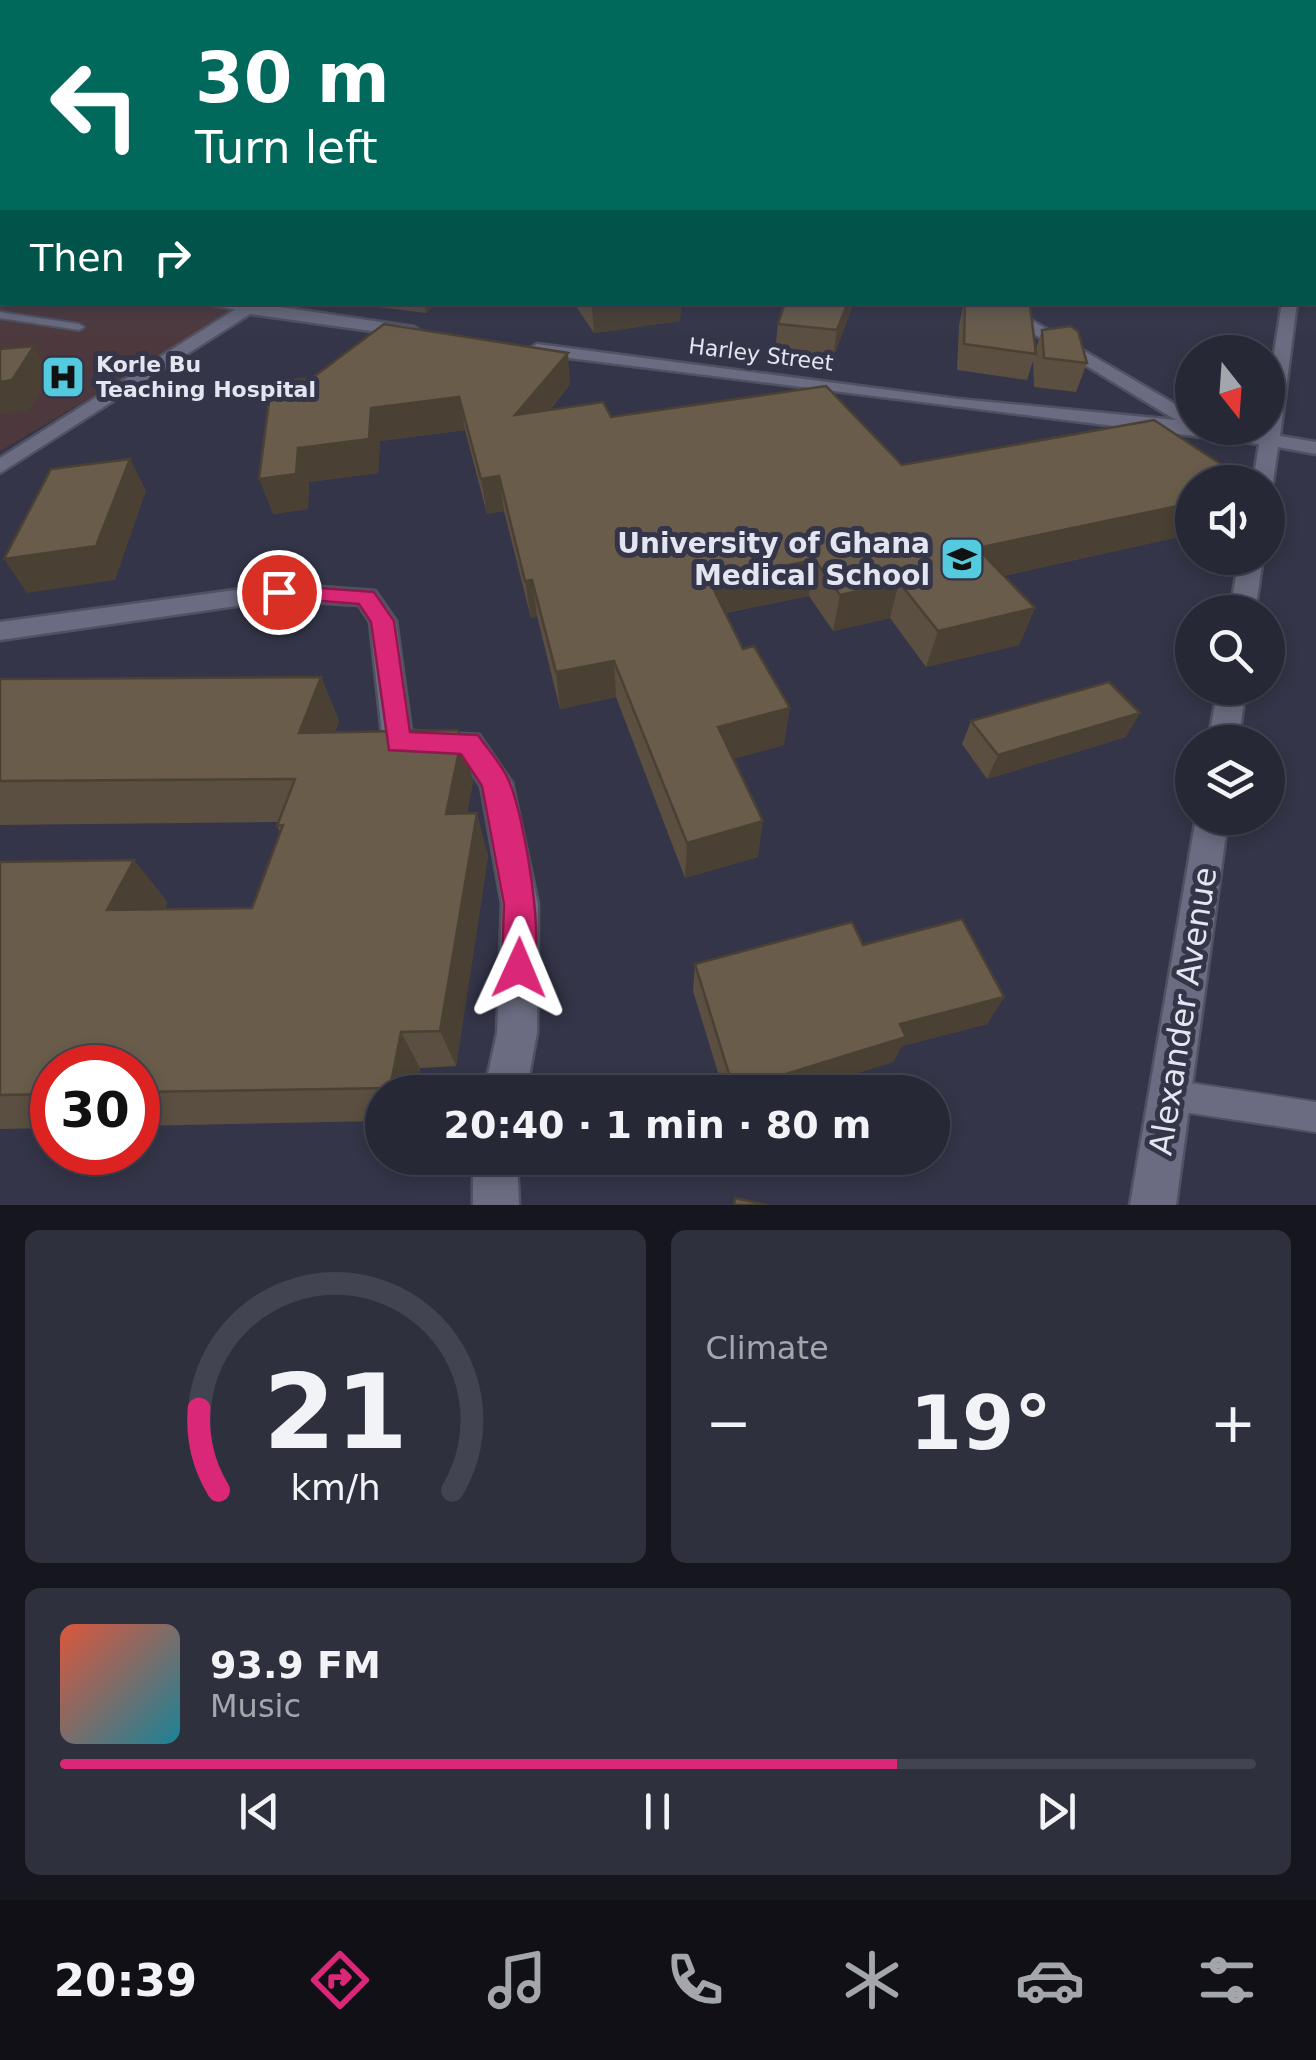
<!DOCTYPE html>
<meta charset="utf-8">
<style>
:root{--surface:#272836;--page:#2f303e;--text:#f1f3f6;--muted:#a4a6ad;--line:#434451;--accent:#db2777}
body{margin:0;font-family:"DejaVu Sans",sans-serif;background:var(--page);color:var(--text);height:100vh;display:flex;flex-direction:column;font-size:38px;white-space:nowrap}
*{box-sizing:border-box;margin:0}
p{font-size:32px;color:var(--muted)}
.icon{flex:none;width:55px;height:55px;fill:none;stroke:currentColor;stroke-width:2;stroke-linecap:round;stroke-linejoin:round}
.map{position:relative;height:1205px;overflow:hidden}
.sheet{display:flex;flex-direction:column;gap:25px;padding:25px;background:#15161e;flex:1}
.sheet>*{flex:none}
.banner{position:absolute;left:0px;top:0px;width:1318px;height:305px;box-shadow:0 5px 15px #0003,0 0 0 2px var(--line);background:#00695c;color:#fff;overflow:hidden}
.needle{width:65px;rotate:163deg}
.buttons{position:absolute;left:1175px;top:335px;display:grid;gap:20px}
.buttons a{display:grid;place-items:center;width:110px;height:110px;border-radius:50%;background:var(--surface);box-shadow:0 5px 15px #0003,0 0 0 2px var(--line);font-size:50px}
.speed{position:absolute;left:30px;top:1045px;display:flex;gap:20px;font-size:50px;font-weight:700;text-align:center}
.speed>*{display:grid;place-content:center;width:130px;height:130px;border-radius:50%;background:var(--surface);box-shadow:0 5px 15px #0003,0 0 0 2px var(--line);line-height:1}
.speed .limit{border:15px solid #d22;background:#fff;color:#111}
.pin{position:absolute;display:grid;place-items:center;width:85px;height:85px;color:#fff;margin:-42px;border:5px solid #fff;border-radius:50%;box-shadow:0 2px 10px #0007}
.me{position:absolute;width:110px;margin:-55px;rotate:1deg;stroke-linejoin:round;filter:drop-shadow(0 0 8px #0008)}
.turn{display:flex;align-items:center;gap:35px;height:210px;padding:0 30px;font-size:45px}
.turn .icon{width:130px;height:130px;stroke-width:2.5}
.turn b{display:block;font-size:70px;line-height:85px}
.then{display:flex;align-items:center;height:95px;padding:0 30px;background:#0003;gap:20px;font-size:38px}
.big{font-size:75px;font-weight:700;line-height:1.1}
.sheet .card{flex:1;display:flex;flex-direction:column;justify-content:center;gap:15px;min-width:0;padding:0 35px;border-radius:15px;background:var(--page)}
.sheet .dial{align-items:center;gap:0}
.dial svg{height:260px;overflow:visible;fill:none;stroke:var(--line);stroke-width:7;stroke-linecap:round;text-anchor:middle}
.dial text{fill:var(--text);stroke:none}
.song{display:flex;align-items:center;gap:30px}
.cover{width:120px;height:120px;border-radius:15px;background:linear-gradient(135deg,hsl(10 70% 55%),hsl(190 70% 35%))}
.played{height:10px;border-radius:5px;background:linear-gradient(90deg,var(--accent) 70%,var(--line) 70%)}
.keys{display:flex;justify-content:space-around;direction:ltr}
.heat{display:flex;justify-content:space-between;align-items:center;font-size:55px;direction:ltr}
.sheet .tiles{flex:1;display:grid;gap:25px;grid-template-columns:1fr 1fr}
.card:last-child{grid-column:span 2}
.trip{position:absolute;left:365px;top:1075px;width:585px;height:100px;border-radius:50px;background:var(--surface);box-shadow:0 5px 15px #0003,0 0 0 2px var(--line);font-weight:700;line-height:100px;text-align:center}
.tab-bar{display:flex;height:160px;justify-content:space-around;align-items:center;background:#101016;color:var(--muted)}
.tab-bar .icon{width:70px;height:70px}
.tab-bar .current{color:var(--accent)}
.tab-bar b{font-size:45px;color:var(--text)}
.map>svg:first-child{display:block}
.medical{fill:#4d393d}
.lines{fill:none;stroke-linecap:round;stroke-linejoin:round}
.lane-casing{stroke:#505161;stroke-width:4}
.street-casing{stroke:#505161;stroke-width:5}
.lane{fill:#6b6c81;fill-rule:evenodd}
.street{fill:#6b6c81;fill-rule:evenodd}
.wall{fill:#5a4f40}
.shaded-wall{fill:#4a4034}
.building{fill:#695c4a;stroke:#4a4034;stroke-width:2.5}
.route{fill:#db2777;stroke:#8e194d;stroke-width:2.5}
.labels{text-anchor:middle;stroke-width:10;stroke-linejoin:round;paint-order:stroke}
.far-street-label{font-size:22px;fill:#e3e5f1;stroke:#343548}
.far-poi-label{font-size:22px;font-weight:bold;fill:#e3e5f1;stroke:#343548;text-anchor:start}
.poi-label{font-size:28px;font-weight:bold;fill:#e3e5f1;stroke:#343548;text-anchor:end}
.near-street-label{font-size:32px;fill:#e3e5f1;stroke:#343548}
</style>
<div class="map">
<svg width="1316" height="1205" viewBox="0 0 1316 1205">
<rect width="100%" height="100%" fill="#343548"/>
<polygon class="medical" points="0,170 2,302 251,303 0,451"/>
<g class="lines">
<defs>
<g id="lane">
<rect x="0" y="198" width="2" height="5"/>
<polygon points="2,224 2,232 0,233 0,225"/>
<rect x="0" y="275" width="2" height="6"/>
<polygon points="195,302 225,302 253,309 248,312"/>
<polygon points="0,312 79,324 84,327 79,330 0,318"/>
<polygon points="1170,1080 1316,1102 1316,1132 1170,1110 1160,1105 1155,1095 1160,1085"/>
</g>
<g id="street">
<rect x="1315" y="193" width="1" height="7"/>
<polygon points="247,302 414,327 422,332 414,337 250,314 0,473 0,458"/>
<polygon points="981,302 1000,302 1192,414 1192,428 1261,433 1262,428 1268,428 1268,392 1282,302 1297,302 1280,436 1316,442 1316,454 1278,447 1273,482 1268,487 1268,482 1253,482 1259,444 537,354 529,349 537,344 958,399 1176,420"/>
<polygon points="1239,558 1263,558 1255,612 1230,612"/>
<polygon points="279,584 375,591 396,621 411,731 479,735 512,783 538,904 537,1033 526,1092 484,1092 497,1033 502,904 481,786 460,755 387,751 383,743 370,622 359,605 279,600 0,640 0,622"/>
<polygon points="1218,688 1246,688 1238,742 1208,742"/>
<polygon points="1196,818 1228,818 1176,1205 1130,1205"/>
<polygon points="473,1158 517,1158 519,1205 473,1205"/>
</g>
</defs>
<use href="#lane" class="lane-casing"/>
<use href="#street" class="street-casing"/>
<use href="#lane" class="lane"/>
<use href="#street" class="street"/>
</g>
<g class="wall">
<polygon points="337,302 439,302 426,313"/>
<polygon points="573,302 683,302 681,303 680,321 594,333"/>
<polygon points="854,302 833,358 775,352 778,324"/>
<polygon points="964,302 1035,351 1042,330 1087,363 1076,392 1034,387 1033,361 1027,380 957,370 959,325"/>
<polygon points="570,384 550,410 611,417 902,465 1192,482 1192,534 1003,576 1035,608 1019,645 926,667 890,618 833,631 809,596 725,613 784,745 733,759 758,857 685,878 616,697 560,709 537,616 531,618 504,511 487,514 465,430 380,441 378,473 309,482 308,509 273,514 269,401"/>
<polygon points="321,677 339,721 335,732 462,737 473,781 467,813 488,856 456,1066 420,1068 415,1092 382,1092 382,1121 138,1126 138,1068 52,1068 52,1128 0,1129 0,862 134,860 167,902 164,910 252,908 280,832 277,826 278,822 0,825 0,679"/>
<polygon points="971,721 1126,737 987,779 962,744"/>
<polygon points="863,945 1004,997 987,1024 902,1046 893,1062 796,1092 724,1092 693,991 695,964"/>
</g>
<g class="shaded-wall">
<polygon points="424,302 439,302 426,313"/>
<polygon points="615,302 683,302 681,303 680,321 594,333 592,306"/>
<polygon points="848,302 854,302 833,358 837,330"/>
<polygon points="34,346 50,375 29,411 0,414 0,382"/>
<polygon points="568,353 570,384 519,448 515,415"/>
<polygon points="459,397 465,430 380,441 378,473 309,482 308,509 273,514 259,479 298,448 371,408"/>
<polygon points="130,459 146,491 115,580 27,593 4,559"/>
<polygon points="499,476 504,511 487,514 481,479"/>
<polygon points="1192,503 1192,534 965,584 977,548"/>
<polygon points="815,560 809,596 707,616 709,580"/>
<polygon points="532,580 537,616 531,618 525,581"/>
<polygon points="899,582 890,618 833,631 840,595"/>
<polygon points="1035,608 1019,645 926,667 938,631"/>
<polygon points="614,661 616,697 560,709 556,672"/>
<polygon points="321,677 339,721 319,777 299,733"/>
<polygon points="790,708 784,745 715,764 718,727"/>
<polygon points="1140,713 1126,737 987,779 998,755"/>
<polygon points="462,737 473,781 459,857 446,814"/>
<polygon points="477,813 488,856 456,1066 440,1031"/>
<polygon points="763,821 758,857 685,878 687,843"/>
<polygon points="134,860 167,902 144,951 107,910"/>
<polygon points="1004,997 987,1024 902,1046 893,1062 796,1092 733,1092 734,1090 900,1024"/>
<polygon points="401,1032 420,1068 415,1092 393,1092 390,1088"/>
</g>
<g class="building">
<polygon points="590,302 615,302 592,306"/>
<polygon points="785,302 848,302 837,330 778,324"/>
<polygon points="965,302 992,302 1030,306 1036,354 964,344"/>
<polygon points="384,324 568,353 515,415 603,402 611,417 826,386 902,465 1154,420 1248,482 1192,482 1192,503 977,548 1035,608 938,631 899,582 840,595 815,560 709,580 743,649 754,646 790,708 718,727 763,821 687,843 614,661 556,672 532,580 525,581 499,476 481,479 459,397 371,408 369,439 298,448 296,474 259,479 269,401 273,400 276,382 312,378"/>
<polygon points="1070,326 1078,331 1087,363 1044,358 1042,330"/>
<polygon points="34,346 12,380 0,382 0,349"/>
<polygon points="130,459 96,546 4,559 51,469"/>
<polygon points="321,677 299,733 457,730 462,737 446,814 477,813 440,1031 401,1032 390,1088 138,1092 138,1068 52,1068 52,1094 0,1095 0,862 134,860 107,910 252,908 283,825 277,826 295,779 0,781 0,679"/>
<polygon points="1109,682 1140,713 998,755 971,721"/>
<polygon points="962,919 1004,997 900,1024 906,1037 734,1090 695,964 852,922 863,945"/>
<polygon points="735,1198 767,1205 734,1205"/>
</g>
<linearGradient id="sky" x2="0" y2="1"><stop stop-color="#1d1d28"/><stop offset="0.5" stop-color="#4a516a"/><stop offset="1" stop-color="#4a516a" stop-opacity="0"/></linearGradient>
<rect width="1316" height="339" fill="url(#sky)"/>
<path class="route" d="M279,585L374,592L394,621L410,732L478,735C488,750 502,764 509,781C525,819 546,943 531,980L519,985L507,980L502,968L504,904L482,786L461,754L389,750L371,622L359,604L271,597L268,592Z"/>
<defs>
<symbol id="hospital-square" viewBox="-11 -11 22 22"><rect x="-9" y="-9" width="18" height="18" rx="4" fill="#54cade" stroke="#343548"/><path d="M-5-5h3v3.5h4V-5h3V5h-3V1.5h-4V5h-3Z" fill="#111"/></symbol>
<symbol id="university-square" viewBox="-11 -11 22 22"><rect x="-9" y="-9" width="18" height="18" rx="4" fill="#54cade" stroke="#343548"/><path d="M0-5L7-2L0 1L-7-2ZM-4 1L0 2.5L4 1V4Q0 6-4 4Z" fill="#111"/></symbol>
</defs>
<g fill-rule="evenodd">
<use href="#hospital-square" x="38" y="352" width="50" height="50"/>
<use href="#university-square" x="937" y="534" width="50" height="50"/>
</g>
<g class="labels">
<g class="far-street-label">
<text transform="translate(761 354) rotate(7)" y="8">Harley Street</text>
</g>
<g class="far-poi-label">
<text x="96" y="372">Korle Bu<tspan x="96" dy="25">Teaching Hospital</tspan></text>
</g>
<g class="poi-label">
<text x="930" y="553">University of Ghana<tspan x="930" dy="32">Medical School</tspan></text>
</g>
<g class="near-street-label">
<text transform="translate(1183 1011) rotate(-81)" y="11">Alexander Avenue</text>
</g>
</g>
</svg>
<div class="buttons">
<a><svg class="needle" viewBox="-14 -14 28 28"><path d="M0-13l5 13h-10z" fill="#e53935"/><path d="M0 13l5-13h-10z" fill="#a4a6ad"/></svg></a>
<a><svg class="icon" aria-label="sound" viewBox="0 0 24 24"><path d="M4 9h4l5-4v14l-5-4H4zM17 9q2 3 0 6"/></svg></a>
<a><svg class="icon" aria-label="search" viewBox="0 0 24 24"><circle cx="10" cy="10" r="6"/><path d="M15 15l6 6"/></svg></a>
<a><svg class="icon" aria-label="layers" viewBox="0 0 24 24"><path d="M12 4l9 5-9 5-9-5zM3 14l9 5 9-5"/></svg></a>
</div>
<div class="speed"><div class="limit">30</div></div>
<div class="pin" style="left:279px;top:592px;background:#d93025"><svg class="icon" aria-label="arrive" viewBox="0 0 24 24"><path d="M6 21V4h12l-3 4 3 4H6"/></svg></div>
<svg class="me" style="left:519px;top:968px" viewBox="-20 -20 40 40"><path d="M0-17L14 15 0 8-14 15z" fill="#db2777" stroke="#fff" stroke-width="4"/></svg>
<div class="trip">20:40 · 1 min · 80 m</div>
<div class="banner">
<div class="turn"><svg class="icon" aria-label="left" viewBox="0 0 24 24"><path d="M17 20v-9H6M10 6l-5 5 5 5"/></svg><div><b>30 m</b>Turn left</div></div>
<div class="then">Then<svg class="icon" aria-label="right" viewBox="0 0 24 24"><path d="M7 20v-9h11M14 6l5 5-5 5"/></svg></div>
</div>
</div>
<section class="sheet">
<div class="tiles">
<div class="card dial"><svg viewBox="0 0 100 80">
<path d="M14 69A42 42 0 1 1 86 69"/>
<path d="M14 69A42 42 0 0 1 8 44" stroke="#db2777"/>
<text x="50" y="56" font-size="32" font-weight="700">21</text>
<text x="50" y="72" font-size="11">km/h</text>
</svg></div>
<div class="card"><p>Climate</p>
<div class="heat"><a>−</a><b class="big">19°</b><a>+</a></div>
</div>
<div class="card">
<div class="song"><i class="cover"></i><div><b>93.9 FM</b><p>Music</p></div></div>
<div class="played"></div>
<div class="keys"><svg class="icon" aria-label="previous" viewBox="0 0 24 24"><path d="M18 5L8 12l10 7zM5 5v14"/></svg><svg class="icon" aria-label="pause" viewBox="0 0 24 24"><path d="M8 5v14M16 5v14"/></svg><svg class="icon" aria-label="next" viewBox="0 0 24 24"><path d="M6 5l10 7-10 7zM19 5v14"/></svg></div>
</div>
</div>
</section>
<nav class="tab-bar">
<b>20:39</b>
<svg class="icon current" aria-label="directions" viewBox="0 0 24 24"><path d="M12 3l9 9-9 9-9-9zM9 14v-3h6M13 9l2 2-2 2"/></svg>
<svg class="icon" aria-label="music" viewBox="0 0 24 24"><path d="M9 18V5l10-2v13"/><circle cx="6" cy="18" r="3"/><circle cx="16" cy="16" r="3"/></svg>
<svg class="icon" aria-label="phone" viewBox="0 0 24 24"><path d="M5 4h4l2 5-3 2q2 4 5 5l2-3 5 2v4C11 20 4 13 5 4z"/></svg>
<svg class="icon" aria-label="climate" viewBox="0 0 24 24"><path d="M12 3v18M4 7l16 10M4 17L20 7"/></svg>
<svg class="icon" aria-label="car" viewBox="0 0 24 24"><path d="M5 17H2v-5l4-1 3-4h7l3 4 3 1v5h-3M9 17h6M6 11h13"/><circle cx="7" cy="17" r="2"/><circle cx="17" cy="17" r="2"/></svg>
<svg class="icon" aria-label="filters" viewBox="0 0 24 24"><path d="M4 7h16M4 17h16"/><circle cx="9" cy="7" r="2"/><circle cx="15" cy="17" r="2"/></svg>
</nav>
